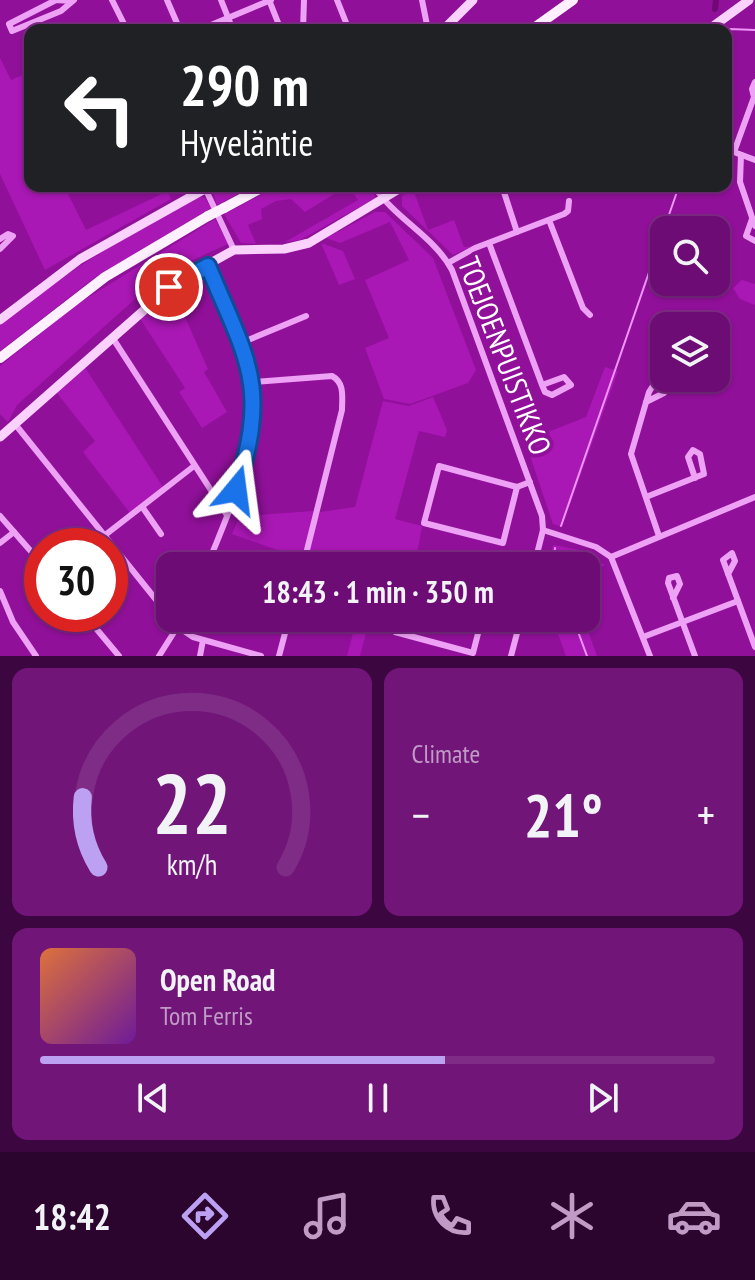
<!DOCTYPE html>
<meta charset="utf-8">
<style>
:root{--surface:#6d0c74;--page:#721579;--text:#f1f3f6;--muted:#bf9bc5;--line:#7f2c86;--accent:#bca0f2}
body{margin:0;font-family:"PT Sans Narrow",sans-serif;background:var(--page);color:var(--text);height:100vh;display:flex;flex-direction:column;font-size:30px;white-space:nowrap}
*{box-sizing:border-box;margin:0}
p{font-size:26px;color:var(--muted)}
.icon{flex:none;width:44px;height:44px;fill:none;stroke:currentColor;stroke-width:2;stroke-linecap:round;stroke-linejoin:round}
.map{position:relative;height:656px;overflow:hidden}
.details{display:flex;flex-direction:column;gap:12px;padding:12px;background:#3c0740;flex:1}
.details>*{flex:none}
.hud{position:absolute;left:24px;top:24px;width:708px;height:168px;border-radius:16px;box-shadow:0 2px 6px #0004,0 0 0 2px var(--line);background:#202124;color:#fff;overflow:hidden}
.fabs{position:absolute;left:650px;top:216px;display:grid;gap:16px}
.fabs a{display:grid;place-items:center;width:80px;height:80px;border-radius:16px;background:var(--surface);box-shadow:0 2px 6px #0004,0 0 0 2px var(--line);font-size:40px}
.speed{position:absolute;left:24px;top:528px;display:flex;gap:16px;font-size:40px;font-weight:700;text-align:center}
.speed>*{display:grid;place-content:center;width:104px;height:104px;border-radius:50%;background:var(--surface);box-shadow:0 2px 6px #0004,0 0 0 2px var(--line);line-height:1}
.speed .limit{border:12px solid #d22;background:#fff;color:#111}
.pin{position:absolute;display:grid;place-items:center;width:68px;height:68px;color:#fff;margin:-34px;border:4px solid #fff;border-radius:50%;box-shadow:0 2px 8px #0007}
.me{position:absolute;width:88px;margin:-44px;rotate:16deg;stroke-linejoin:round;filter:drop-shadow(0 0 6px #0008)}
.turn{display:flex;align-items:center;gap:28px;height:168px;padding:0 24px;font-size:36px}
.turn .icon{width:104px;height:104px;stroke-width:2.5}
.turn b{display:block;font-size:56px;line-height:68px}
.big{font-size:60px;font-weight:800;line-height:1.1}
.details .widget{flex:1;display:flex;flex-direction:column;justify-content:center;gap:12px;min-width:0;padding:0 28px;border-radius:16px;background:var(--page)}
.details .dial{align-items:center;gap:0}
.dial svg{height:208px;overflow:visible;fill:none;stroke:var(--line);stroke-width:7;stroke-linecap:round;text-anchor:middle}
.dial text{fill:var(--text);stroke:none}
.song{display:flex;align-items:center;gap:24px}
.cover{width:96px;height:96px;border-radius:12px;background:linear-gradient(135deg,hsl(20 70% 55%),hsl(280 70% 35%))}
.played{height:8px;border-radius:4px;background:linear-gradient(90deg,var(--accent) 60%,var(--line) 60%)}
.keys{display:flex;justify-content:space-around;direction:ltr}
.heat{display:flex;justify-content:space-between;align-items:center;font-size:44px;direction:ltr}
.details .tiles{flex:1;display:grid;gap:12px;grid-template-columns:1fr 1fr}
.widget:last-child{grid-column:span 2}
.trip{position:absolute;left:156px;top:552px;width:444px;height:80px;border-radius:16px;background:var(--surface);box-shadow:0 2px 6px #0004,0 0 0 2px var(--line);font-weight:800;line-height:80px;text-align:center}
.dock{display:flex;height:128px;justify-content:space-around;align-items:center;background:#2c052e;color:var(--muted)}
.dock .icon{width:56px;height:56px}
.dock .active{color:var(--accent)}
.dock b{font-size:36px;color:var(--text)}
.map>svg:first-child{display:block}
.green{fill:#a917b4}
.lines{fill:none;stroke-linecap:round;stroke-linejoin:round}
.stream{stroke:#ef94f8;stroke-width:2}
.canal{stroke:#700975;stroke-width:6}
.street{stroke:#eea2f5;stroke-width:6}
.secondary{stroke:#fbd2fd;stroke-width:9}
.primary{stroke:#fff0ff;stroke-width:10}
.primary-bridge{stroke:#fff0ff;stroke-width:10}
.route-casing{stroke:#114b97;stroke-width:20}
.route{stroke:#1a73e8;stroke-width:14}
.labels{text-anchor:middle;stroke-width:8;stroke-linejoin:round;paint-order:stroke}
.street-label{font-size:30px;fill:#fff;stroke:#91109a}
</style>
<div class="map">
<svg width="755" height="656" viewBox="0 0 755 656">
<rect width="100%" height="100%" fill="#91109a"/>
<g class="green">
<polygon points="0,58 11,80 30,72 30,186 64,186 86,230 168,191 171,199 45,270 0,174"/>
<polygon points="224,186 229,186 233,191 242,186 253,186 217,205 213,193"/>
<polygon points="278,186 347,186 305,212 291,199 276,201 261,209 262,219 248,225 256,244 241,243 224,214"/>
<polygon points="348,186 370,186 376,198 300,240 285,242 358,200"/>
<polygon points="413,189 428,230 454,220 464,247 473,246 453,255 402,206 402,196"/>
<path d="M199,196L205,198L211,208L94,278L0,351V325C62,273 129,235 199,196Z"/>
<polygon points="375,212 385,212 433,258 476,370 468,383 410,404 384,399 365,348 389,338 365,280 409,260 390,222 340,243 326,238"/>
<polygon points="215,219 228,244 164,273 17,405 8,422 0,414 0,366 76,305"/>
<polygon points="321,243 343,251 355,279 339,285"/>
<polygon points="742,280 755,284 755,305 740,299 733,288"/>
<polygon points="173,290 208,369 204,372 227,412 202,428 179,392 185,388 139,317"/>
<polygon points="84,366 163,487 130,513 83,452 95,441 56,392"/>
<polygon points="605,367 618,371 562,527 553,524 525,441 586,417"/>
<polygon points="433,397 447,430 445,437 419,431 395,519 422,526 415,566 322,566 307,562 309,552 300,558 232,534 242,511 258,515 313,511 319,516 320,512 355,507 383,401 409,406"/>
<polygon points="553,545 580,550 605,565 592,571 587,586 594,594 589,599 586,598 586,566 549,566"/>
<polygon points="357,618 370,618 360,656 347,656"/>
<polygon points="552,618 583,618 597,656 566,656"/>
</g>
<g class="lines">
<g class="stream">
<polyline points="726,33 730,29 755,30"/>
<polyline points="561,526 679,186"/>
<polyline points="553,566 555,548"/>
<polyline points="573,618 587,656"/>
</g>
<polyline class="canal" points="715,9 716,0"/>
<g class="street">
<polyline points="112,0 127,30"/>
<polyline points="167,0 180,30"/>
<polyline points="221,0 233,30"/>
<polyline points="269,0 281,30"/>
<polyline points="337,0 349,30"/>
<polyline points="422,0 428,30"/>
<polyline points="72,1 56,0 9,24 12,31 61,11 74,0"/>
<polyline points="199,30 271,0"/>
<polyline points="303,30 304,0"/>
<polyline points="726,149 755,160"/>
<polyline points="734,152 754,97 752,89 755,82"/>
<polyline points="741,155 740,182 755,226"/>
<path d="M374,186C395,219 434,236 452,270L542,516L543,530L534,566"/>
<polyline points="502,186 517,232"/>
<polyline points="205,188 234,250"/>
<polyline points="752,219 746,236 755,241"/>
<polyline points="549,220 583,308 590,315"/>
<polyline points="0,239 8,234 13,236 0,249"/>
<polyline points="489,243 542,385 545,392 552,395 571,385 564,377 542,385"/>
<polyline points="448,263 475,248 564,214 568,211 569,201"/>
<polyline points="112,337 227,515"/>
<polyline points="241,343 306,316"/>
<path d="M253,382L332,376C345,383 342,397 342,410L303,566"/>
<polyline points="646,402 664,393 668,384 665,379 656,381 649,392 631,454 659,536"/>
<polyline points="15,424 178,627 193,637 261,656"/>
<polyline points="517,487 503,543 424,523 439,466 517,487 530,482"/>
<polyline points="646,497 704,474 700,454 693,450 688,457 695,478"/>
<polyline points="143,508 161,534"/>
<polyline points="0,516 42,564"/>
<polyline points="543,530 596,547 611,557 650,656"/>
<polyline points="0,543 14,532"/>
<polyline points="91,546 194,466"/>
<polyline points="611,557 755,497"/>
<path d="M207,566C230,508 267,433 251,369C242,334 222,300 208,266"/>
<polyline points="728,574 735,561 732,553 723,560 755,647"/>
<polyline points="0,591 13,622 36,656"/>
<polyline points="673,598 680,584 677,576 669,578 668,583 695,656"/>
<polyline points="84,614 119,656"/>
<polyline points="399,618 395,632 473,653 482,618"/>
<polyline points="643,637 738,601"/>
<polyline points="159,656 183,618"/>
<polyline points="200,656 203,640"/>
<polyline points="279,656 289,618"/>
<polyline points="511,656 521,618"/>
</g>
<g class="secondary">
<polyline points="443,30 473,0"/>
<polyline points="708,30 749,0"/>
<polyline points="0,320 80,259 210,186"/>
<polyline points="0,437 176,282 234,250 284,249 309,243 404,186"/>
</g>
<g class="primary">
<polyline points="531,30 573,0"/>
<polyline points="224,208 265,186"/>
<polyline points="0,358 105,277 208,216"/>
</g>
<polyline class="primary-bridge" points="208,216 224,208"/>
</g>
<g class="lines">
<defs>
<path id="route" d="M169,287L208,266C247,360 270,385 236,490"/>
</defs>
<use href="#route" class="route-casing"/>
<use href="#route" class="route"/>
</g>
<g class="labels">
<g class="street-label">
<text transform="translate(504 356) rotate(69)" y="10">TOEJOENPUISTIKKO</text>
</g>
</g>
</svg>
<div class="fabs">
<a><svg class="icon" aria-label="search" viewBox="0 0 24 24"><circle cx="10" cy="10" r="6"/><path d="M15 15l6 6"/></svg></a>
<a><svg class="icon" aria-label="layers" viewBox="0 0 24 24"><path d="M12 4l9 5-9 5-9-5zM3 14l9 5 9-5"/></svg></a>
</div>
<div class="speed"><div class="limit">30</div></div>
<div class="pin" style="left:169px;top:287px;background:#d93025"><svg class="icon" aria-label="arrive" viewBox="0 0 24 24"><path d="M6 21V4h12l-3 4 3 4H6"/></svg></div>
<svg class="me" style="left:236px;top:490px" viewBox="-20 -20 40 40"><path d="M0-17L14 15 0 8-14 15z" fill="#1a73e8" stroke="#fff" stroke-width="4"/></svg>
<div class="trip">18:43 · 1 min · 350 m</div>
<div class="hud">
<div class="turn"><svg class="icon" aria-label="left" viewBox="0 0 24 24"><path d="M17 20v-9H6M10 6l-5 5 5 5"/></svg><div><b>290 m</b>Hyveläntie</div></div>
</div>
</div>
<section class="details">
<div class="tiles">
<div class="widget dial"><svg viewBox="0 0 100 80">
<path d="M14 69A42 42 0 1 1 86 69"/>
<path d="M14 69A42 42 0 0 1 8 42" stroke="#bca0f2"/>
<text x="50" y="56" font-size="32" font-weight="700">22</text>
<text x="50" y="72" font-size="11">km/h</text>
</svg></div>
<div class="widget"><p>Climate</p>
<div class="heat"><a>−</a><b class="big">21°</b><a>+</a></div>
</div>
<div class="widget">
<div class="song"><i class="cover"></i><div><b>Open Road</b><p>Tom Ferris</p></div></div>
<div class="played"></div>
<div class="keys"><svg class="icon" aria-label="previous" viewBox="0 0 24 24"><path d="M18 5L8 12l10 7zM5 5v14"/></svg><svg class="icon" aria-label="pause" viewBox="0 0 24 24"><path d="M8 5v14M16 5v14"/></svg><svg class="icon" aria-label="next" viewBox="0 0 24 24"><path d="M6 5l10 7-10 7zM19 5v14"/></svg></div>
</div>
</div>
</section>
<nav class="dock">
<b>18:42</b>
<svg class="icon active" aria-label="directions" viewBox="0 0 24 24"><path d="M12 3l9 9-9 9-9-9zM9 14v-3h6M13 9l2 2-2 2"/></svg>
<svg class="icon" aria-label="music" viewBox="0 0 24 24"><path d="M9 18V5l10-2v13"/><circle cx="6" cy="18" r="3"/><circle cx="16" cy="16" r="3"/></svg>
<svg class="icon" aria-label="phone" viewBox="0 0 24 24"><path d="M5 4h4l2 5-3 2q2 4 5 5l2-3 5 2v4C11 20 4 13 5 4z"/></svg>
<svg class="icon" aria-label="climate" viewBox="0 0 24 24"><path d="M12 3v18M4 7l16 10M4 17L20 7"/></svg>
<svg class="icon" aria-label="car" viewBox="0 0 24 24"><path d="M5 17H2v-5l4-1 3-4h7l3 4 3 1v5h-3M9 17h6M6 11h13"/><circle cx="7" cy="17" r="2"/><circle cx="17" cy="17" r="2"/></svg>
</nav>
